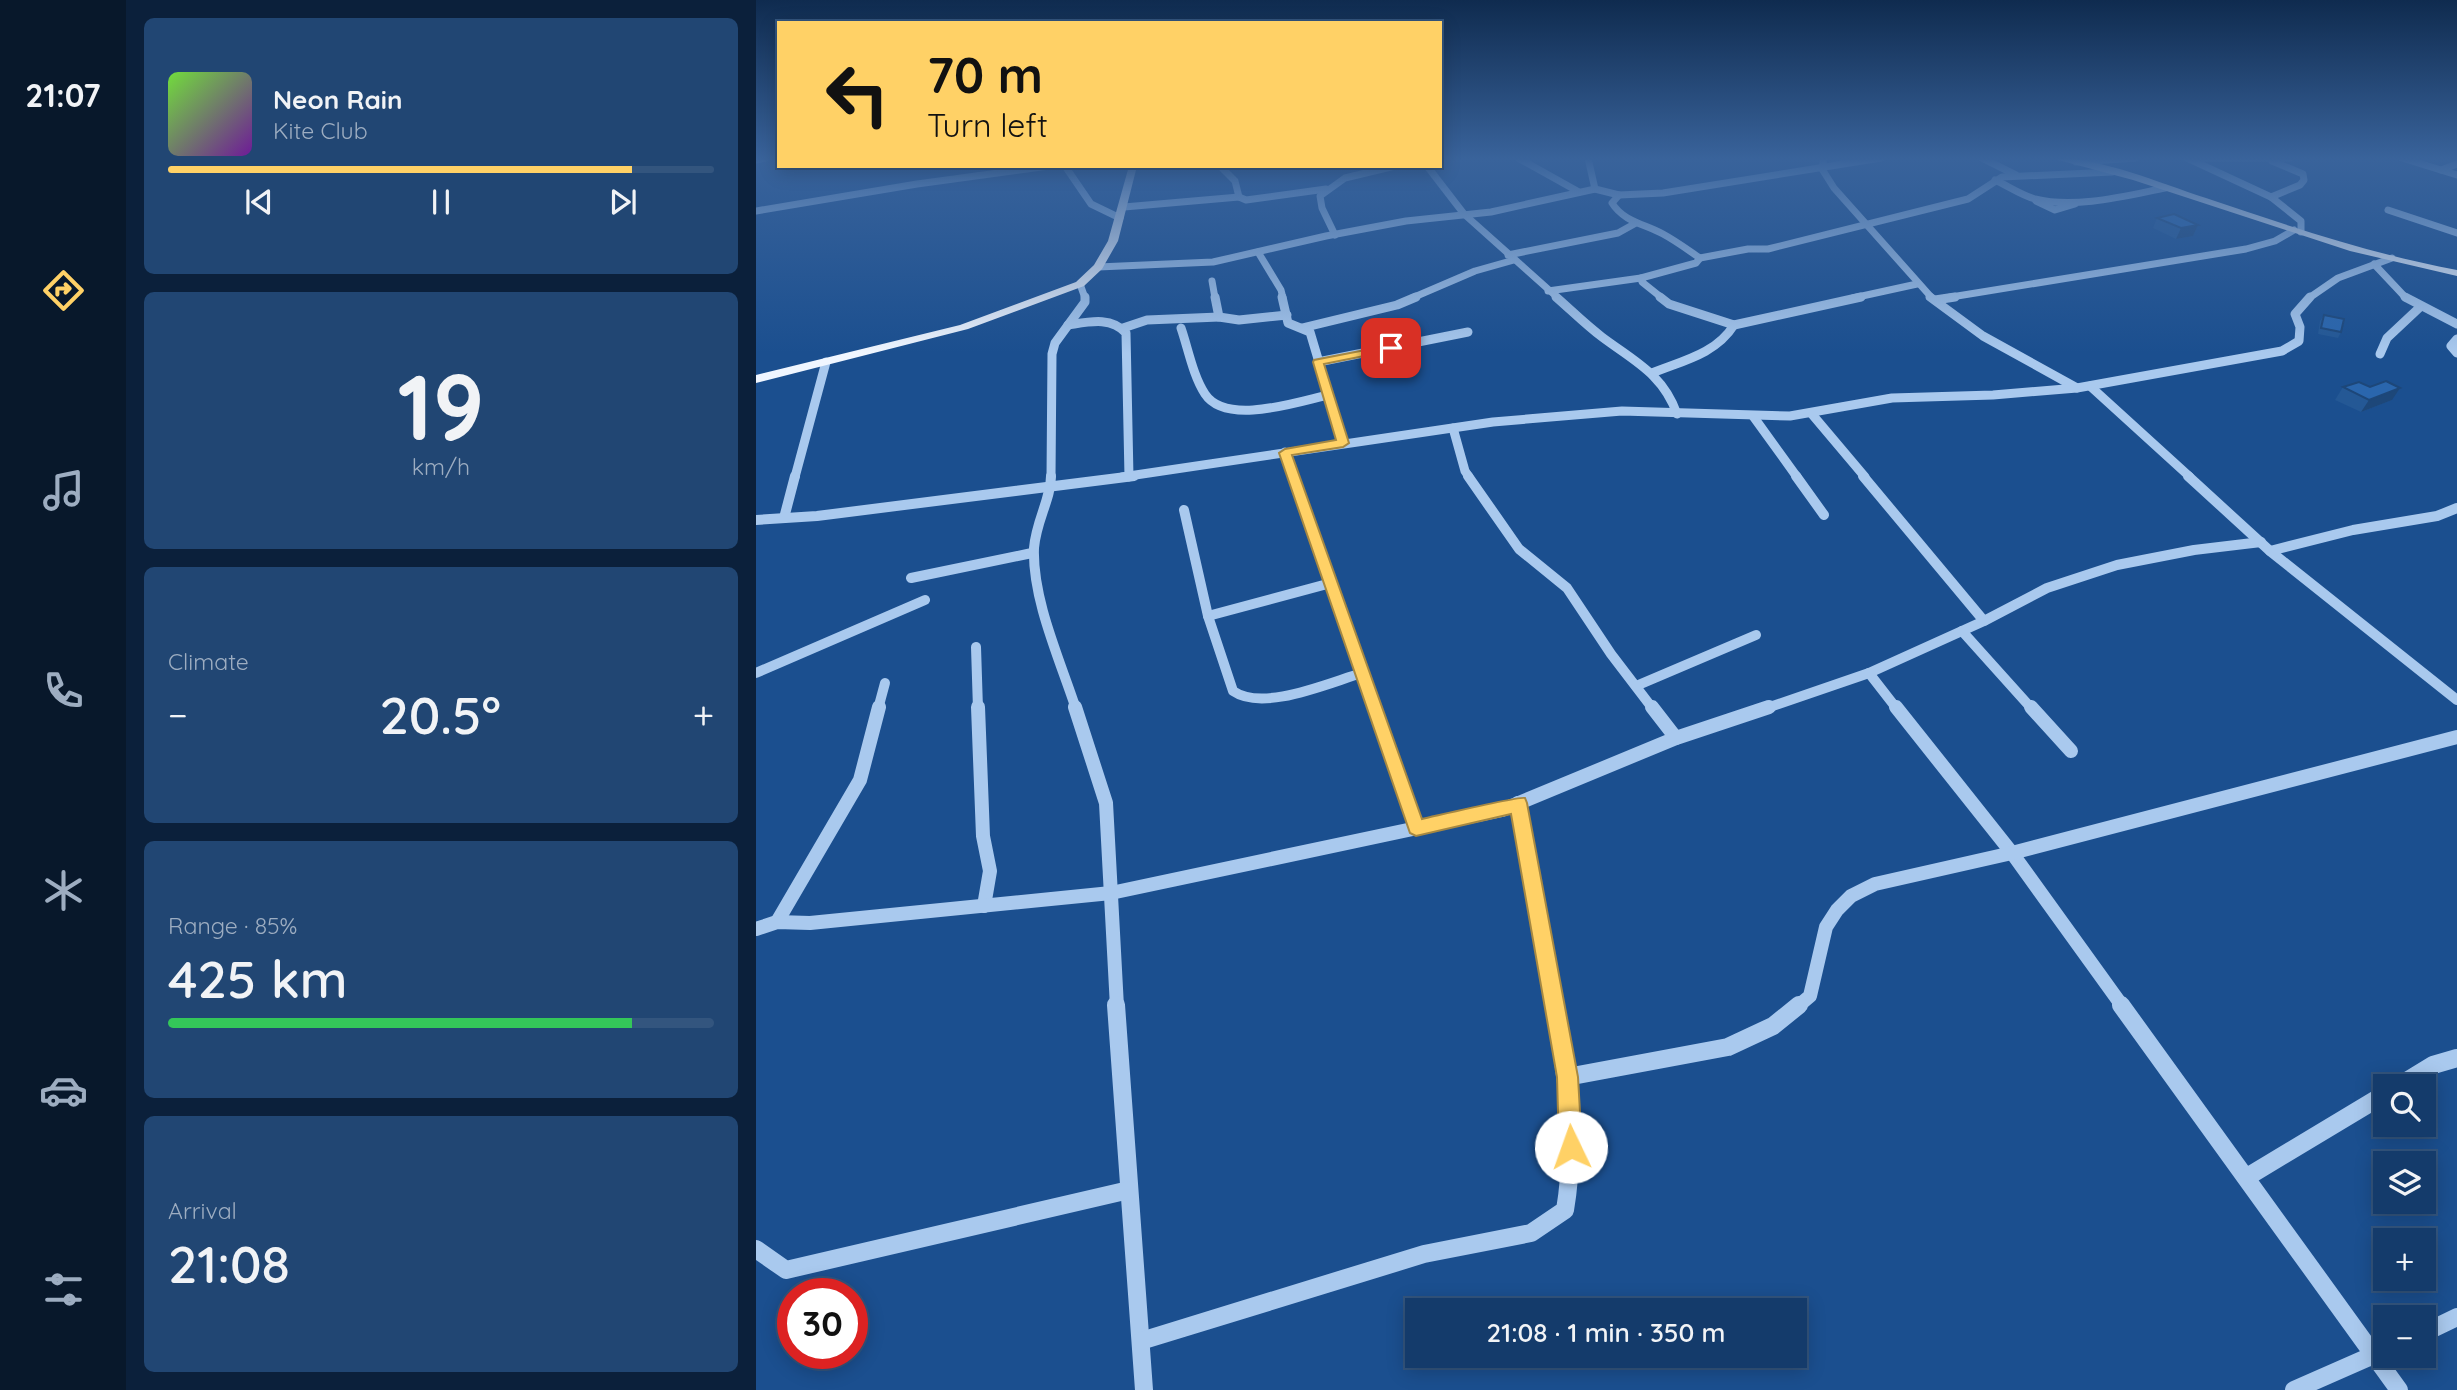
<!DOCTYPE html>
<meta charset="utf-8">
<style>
:root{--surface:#143b6b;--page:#214673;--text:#f1f3f6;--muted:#9dadc1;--line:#33557e;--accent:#ffd166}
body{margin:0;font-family:Quicksand,sans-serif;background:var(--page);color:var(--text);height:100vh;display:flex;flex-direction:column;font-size:26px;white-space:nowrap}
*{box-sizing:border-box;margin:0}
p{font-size:23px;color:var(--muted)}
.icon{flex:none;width:38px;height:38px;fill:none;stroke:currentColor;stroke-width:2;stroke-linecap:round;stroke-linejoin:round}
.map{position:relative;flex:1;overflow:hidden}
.sheet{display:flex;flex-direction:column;gap:18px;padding:18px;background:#0b203b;width:630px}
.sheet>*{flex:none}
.banner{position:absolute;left:21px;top:21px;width:665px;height:147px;border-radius:0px;box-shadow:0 4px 18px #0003,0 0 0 2px var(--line);background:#ffd166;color:#111;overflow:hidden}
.fabs{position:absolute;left:1617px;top:1074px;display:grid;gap:14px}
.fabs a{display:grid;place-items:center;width:63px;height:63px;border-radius:0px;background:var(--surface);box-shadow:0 4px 18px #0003,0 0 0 2px var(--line);font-size:35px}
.speed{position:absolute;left:21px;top:1278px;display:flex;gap:14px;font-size:35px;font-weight:700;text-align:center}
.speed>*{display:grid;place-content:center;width:91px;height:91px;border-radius:50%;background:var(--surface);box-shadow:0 4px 18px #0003,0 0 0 2px var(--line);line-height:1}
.speed .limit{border:10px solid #d22;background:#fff;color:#111}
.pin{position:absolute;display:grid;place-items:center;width:60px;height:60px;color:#fff;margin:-30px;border-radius:14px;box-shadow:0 4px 10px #0006}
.me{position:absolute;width:77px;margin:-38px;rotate:357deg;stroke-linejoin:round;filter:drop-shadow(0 0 5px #0008)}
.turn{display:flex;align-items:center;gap:24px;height:147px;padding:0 35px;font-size:32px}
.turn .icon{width:91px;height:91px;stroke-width:2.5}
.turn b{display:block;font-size:49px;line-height:60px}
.big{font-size:52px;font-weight:600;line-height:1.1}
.sheet .widget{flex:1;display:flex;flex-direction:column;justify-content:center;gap:10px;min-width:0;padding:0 24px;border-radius:10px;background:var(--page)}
.sheet .dial{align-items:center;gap:0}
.dial b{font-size:91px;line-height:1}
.song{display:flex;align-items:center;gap:21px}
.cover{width:84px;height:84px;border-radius:10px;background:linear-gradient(135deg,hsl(100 70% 55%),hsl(280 70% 35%))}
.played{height:7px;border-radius:4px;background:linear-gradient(90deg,var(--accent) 85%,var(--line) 85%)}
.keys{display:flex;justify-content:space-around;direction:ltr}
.heat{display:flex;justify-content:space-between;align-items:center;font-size:38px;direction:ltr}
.charge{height:10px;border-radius:5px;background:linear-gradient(90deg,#34c759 85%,var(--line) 0)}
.trip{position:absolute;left:649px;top:1298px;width:402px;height:70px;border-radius:0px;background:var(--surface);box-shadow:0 4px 18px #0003,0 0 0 2px var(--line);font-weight:600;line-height:70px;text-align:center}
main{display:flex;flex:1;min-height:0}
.tab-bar{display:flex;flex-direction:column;width:126px;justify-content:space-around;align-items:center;background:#08182b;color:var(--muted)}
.tab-bar .icon{width:49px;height:49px}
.tab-bar .active{color:var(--accent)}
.tab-bar b{font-size:32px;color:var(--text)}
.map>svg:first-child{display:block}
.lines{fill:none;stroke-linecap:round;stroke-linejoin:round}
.minor-far4{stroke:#a9c9ee;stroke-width:7}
.minor-far3{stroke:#a9c9ee;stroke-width:9}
.minor-far2{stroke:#a9c9ee;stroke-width:10}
.minor-far1{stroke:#a9c9ee;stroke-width:14}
.minor{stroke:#a9c9ee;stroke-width:18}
.major{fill:#f0f6ff;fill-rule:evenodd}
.wall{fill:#245895}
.shaded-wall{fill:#1d4779}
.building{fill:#2a66ad;stroke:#1d4779;stroke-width:2}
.route{fill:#ffd166;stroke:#a68842;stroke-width:2}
</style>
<main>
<nav class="tab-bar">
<b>21:07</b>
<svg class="icon active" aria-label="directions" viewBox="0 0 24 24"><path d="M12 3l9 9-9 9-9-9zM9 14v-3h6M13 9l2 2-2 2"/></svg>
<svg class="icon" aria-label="music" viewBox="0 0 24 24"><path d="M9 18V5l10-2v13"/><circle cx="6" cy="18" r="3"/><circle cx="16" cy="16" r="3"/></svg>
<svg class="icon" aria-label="phone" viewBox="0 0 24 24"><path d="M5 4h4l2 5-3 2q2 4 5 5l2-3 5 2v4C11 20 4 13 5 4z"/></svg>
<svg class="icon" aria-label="climate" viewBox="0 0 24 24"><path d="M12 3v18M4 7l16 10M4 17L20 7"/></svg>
<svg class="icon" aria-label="car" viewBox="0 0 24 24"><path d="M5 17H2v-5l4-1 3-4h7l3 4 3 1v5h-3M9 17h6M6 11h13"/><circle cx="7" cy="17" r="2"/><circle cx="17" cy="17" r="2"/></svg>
<svg class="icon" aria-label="filters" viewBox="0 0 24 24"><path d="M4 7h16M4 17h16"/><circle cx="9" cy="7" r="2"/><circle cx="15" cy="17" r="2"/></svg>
</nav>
<section class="sheet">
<div class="widget">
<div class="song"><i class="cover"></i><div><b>Neon Rain</b><p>Kite Club</p></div></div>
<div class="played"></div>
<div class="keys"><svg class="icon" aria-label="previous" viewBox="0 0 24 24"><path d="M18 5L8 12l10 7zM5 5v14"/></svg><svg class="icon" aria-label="pause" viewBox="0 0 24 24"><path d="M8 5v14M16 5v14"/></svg><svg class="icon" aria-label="next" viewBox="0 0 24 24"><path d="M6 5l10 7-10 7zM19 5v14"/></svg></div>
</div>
<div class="widget dial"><b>19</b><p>km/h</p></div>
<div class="widget"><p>Climate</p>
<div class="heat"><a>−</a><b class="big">20.5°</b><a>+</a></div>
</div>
<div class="widget"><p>Range · 85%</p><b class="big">425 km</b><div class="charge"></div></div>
<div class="widget"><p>Arrival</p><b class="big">21:08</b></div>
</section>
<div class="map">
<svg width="1701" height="1390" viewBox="0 0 1701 1390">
<rect width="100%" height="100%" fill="#1b4f8f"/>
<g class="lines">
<g class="minor-far4">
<polyline points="762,158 823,192"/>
<polyline points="832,158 839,189"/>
<polyline points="1068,158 1066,169 1078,188 1176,298"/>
<polyline points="1226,158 1260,175"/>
<polyline points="1431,158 1515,197 1545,221 1545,232"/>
<polyline points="1442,158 1534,158"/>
<polyline points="1646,158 1701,175"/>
<polyline points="0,160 9,158"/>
<polyline points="1320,162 1380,158"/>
<polyline points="309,166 335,204 364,218"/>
<polyline points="464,166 479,181 483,197 490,200 570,189"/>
<polyline points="671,166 708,214 802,298"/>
<polyline points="1685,170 1701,164"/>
<path d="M1239,180C1252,186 1265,195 1279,199C1319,209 1369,196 1409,188"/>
<path d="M863,195L856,203C868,222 889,224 907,234C920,241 932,250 944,258L940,263L885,278L886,282L906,298"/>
<polyline points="1515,197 1544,185 1548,180 1547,174 1516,161"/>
<polyline points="1280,201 1299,210 1319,204"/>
<polyline points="368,207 483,197"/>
<polyline points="1632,210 1701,233"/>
<polyline points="0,211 161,184 293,166"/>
<polyline points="579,235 566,208 564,196 589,178 639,166"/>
<polyline points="502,252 525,290 527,298"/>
<polyline points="752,255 862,233 880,223"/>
<polyline points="944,258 992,249 1012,249 1212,199 1246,177 1356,172"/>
<polyline points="1618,264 1650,298"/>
<polyline points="342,267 457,262 570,236 650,221 735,212 839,189 863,195 907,193 1125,158"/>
<polyline points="456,281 459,298"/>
<polyline points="324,284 329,298"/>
<polyline points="792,291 885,278"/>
<polyline points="656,298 719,271 758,260"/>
<polyline points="1097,298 1161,284"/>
<polyline points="1189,298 1490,249 1519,241 1538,230"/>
<polyline points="1553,298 1582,278 1636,258"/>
</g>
<g class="minor-far3">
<polyline points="459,297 463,317 483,320 531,315"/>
<polyline points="526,297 532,323 554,332 587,443"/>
<path d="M800,297C815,310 830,325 846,337C878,361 907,374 921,414"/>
<polyline points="904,297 913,304 978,325 1105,297"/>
<polyline points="1174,297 1227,336 1321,388"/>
<polyline points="1649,297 1701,324"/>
<polyline points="1179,300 1199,297"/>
<path d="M312,325C332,322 355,316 370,333L373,477"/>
<polyline points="367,328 391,320 463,317"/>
<path d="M425,328C432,348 437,376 449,394C470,426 541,402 572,395"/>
<polyline points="546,328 641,305 660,297"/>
<polyline points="1701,339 1695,346 1701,353"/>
<polyline points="1624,354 1631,338 1663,308"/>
<polyline points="562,362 712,332"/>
<path d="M896,373C926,361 960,354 978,325"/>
<polyline points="1334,386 1434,477"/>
<polyline points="1055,413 1109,477"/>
<polyline points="997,416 1041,477"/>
<polyline points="697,428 709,471 713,477"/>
<polyline points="529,452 538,477"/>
<polyline points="39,477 70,362"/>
<polyline points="295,477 296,354 299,343 329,302 329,297"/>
<polyline points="366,477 737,422 866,411 1034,416 1136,398 1237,395 1321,388 1526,351 1543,341 1544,327 1539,314 1554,297"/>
</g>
<g class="minor-far2">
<path d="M295,476C295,499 280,521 278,548C276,599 304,660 320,709"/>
<polyline points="537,476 618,709"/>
<polyline points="712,476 763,549 811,588 855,654 897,709"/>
<polyline points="1040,476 1068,515"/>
<polyline points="1107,476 1228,621"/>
<polyline points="1432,476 1514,551 1701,700"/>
<path d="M428,510L452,616L477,691C507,712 572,683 606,673"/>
<polyline points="28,518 39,476"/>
<polyline points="0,520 61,516 378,476"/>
<polyline points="1514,551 1597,530 1681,516 1701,508"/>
<polyline points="155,578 276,553"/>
<polyline points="452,616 575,583"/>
<polyline points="1206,631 1276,709"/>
<polyline points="220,647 222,709"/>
<polyline points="0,673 169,600"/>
<polyline points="1113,673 1141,709"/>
<polyline points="880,686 1000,635"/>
<polyline points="122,709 129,683"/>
<polyline points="1008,709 1113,673 1228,621 1291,588 1361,565 1438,550 1505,542"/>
</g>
<g class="minor-far1">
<polyline points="222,707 227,836 234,871 228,906"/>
<polyline points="319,707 350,803 361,1007"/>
<polyline points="618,707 660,828"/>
<polyline points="896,707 920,738"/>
<polyline points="1140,707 1256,853 1367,1007"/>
<polyline points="1275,707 1315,751"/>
<polyline points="762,803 798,1007"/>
<polyline points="21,922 104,780 123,707"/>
<polyline points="0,929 21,922 54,923 355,893 746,810 920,738 1013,707"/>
<polyline points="1041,1007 1054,996 1070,927 1081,910 1095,896 1119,884 1256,853 1701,737"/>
</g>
<g class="minor">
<polyline points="360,1005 388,1390"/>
<polyline points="1365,1005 1643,1390"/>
<polyline points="811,1077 972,1047 1017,1026 1043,1005"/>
<polyline points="1641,1087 1677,1065 1701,1058"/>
<polyline points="1491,1177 1629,1094"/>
<polyline points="0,1249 30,1270 373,1190"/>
<polyline points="1668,1333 1701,1317"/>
<path d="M385,1341L668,1254L775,1233L809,1210C821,1140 810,1074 798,1005"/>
<polyline points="1538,1390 1629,1350"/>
</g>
<g class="major">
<path d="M1295,158C1348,158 1400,182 1450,198C1533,226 1615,254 1701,270V276L1594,251L1377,180Z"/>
<polygon points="373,166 381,166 362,241 346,269 328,286 212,329 0,383 0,375 204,325 320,282 338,265 352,241"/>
</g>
</g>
<g class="wall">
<polygon points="1401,218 1442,225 1437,236 1420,239 1397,228"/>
<polygon points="1568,315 1585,332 1582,338 1562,334 1564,321"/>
<polygon points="1587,387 1636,400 1605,412 1579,400"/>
</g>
<g class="shaded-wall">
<polygon points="1442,225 1437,236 1420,239 1425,228"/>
<polygon points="1644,388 1636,400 1605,412 1613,400"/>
</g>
<g class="building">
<polygon points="1418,214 1442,225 1425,228 1401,218"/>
<polygon points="1568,315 1588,319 1585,332 1565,328"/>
<polygon points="1630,381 1644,388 1613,400 1587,387 1603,382 1614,387"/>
</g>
<linearGradient id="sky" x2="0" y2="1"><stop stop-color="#0f2b4f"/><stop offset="0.45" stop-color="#39639b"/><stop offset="1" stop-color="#39639b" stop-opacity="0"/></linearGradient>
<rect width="1701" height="353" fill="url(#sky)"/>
<path class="route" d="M635,345L640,348L638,350L568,364L593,443L587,447L536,455L666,819C680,816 763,796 769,798L771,803L822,1077L826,1147L823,1155L815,1158L806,1155L803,1147L801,1077L755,814L660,836L654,833L523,453L529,449L580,440L557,362L558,360Z"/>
</svg>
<div class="fabs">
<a><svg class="icon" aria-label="search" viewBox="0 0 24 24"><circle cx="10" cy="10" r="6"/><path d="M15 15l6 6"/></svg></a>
<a><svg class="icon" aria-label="layers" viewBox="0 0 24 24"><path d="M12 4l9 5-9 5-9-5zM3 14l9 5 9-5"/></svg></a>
<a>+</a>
<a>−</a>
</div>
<div class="speed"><div class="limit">30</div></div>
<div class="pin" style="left:635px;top:348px;background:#d93025"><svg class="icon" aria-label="arrive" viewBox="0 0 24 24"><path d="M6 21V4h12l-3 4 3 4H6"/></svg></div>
<svg class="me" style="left:815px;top:1147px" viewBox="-20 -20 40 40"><circle r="19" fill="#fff"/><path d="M0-13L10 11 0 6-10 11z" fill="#ffd166"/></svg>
<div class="trip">21:08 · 1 min · 350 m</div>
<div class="banner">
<div class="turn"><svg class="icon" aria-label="left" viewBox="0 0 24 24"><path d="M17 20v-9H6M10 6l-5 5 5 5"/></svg><div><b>70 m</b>Turn left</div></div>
</div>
</div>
</main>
